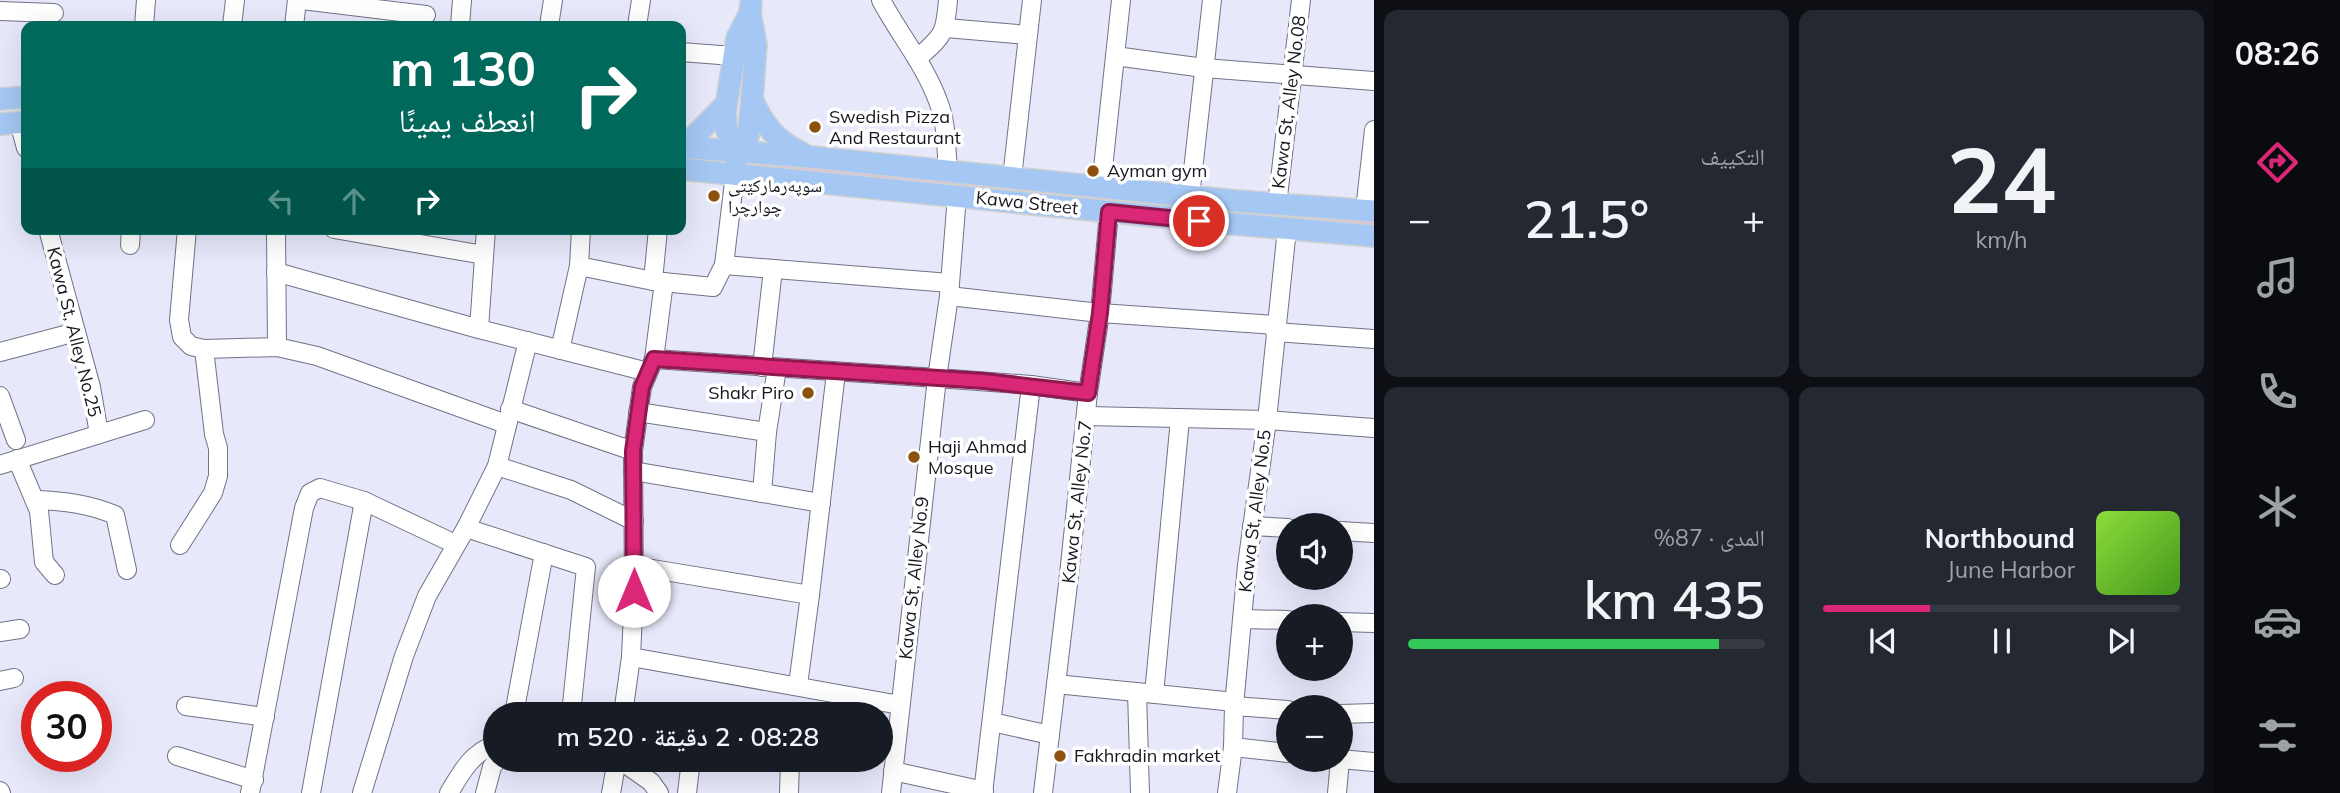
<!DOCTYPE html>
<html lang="ar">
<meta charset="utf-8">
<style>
:root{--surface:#171b24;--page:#242831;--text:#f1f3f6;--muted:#9ea1a6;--line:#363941;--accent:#db2777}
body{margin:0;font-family:Mulish,"Noto Naskh Arabic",sans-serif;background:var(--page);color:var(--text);direction:rtl;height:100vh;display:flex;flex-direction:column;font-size:26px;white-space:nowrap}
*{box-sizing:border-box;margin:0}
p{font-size:23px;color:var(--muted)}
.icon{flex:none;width:38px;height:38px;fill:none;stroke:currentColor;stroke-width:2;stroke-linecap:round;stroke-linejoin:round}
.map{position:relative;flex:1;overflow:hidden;direction:ltr}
.drawer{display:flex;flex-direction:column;gap:10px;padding:10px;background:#0d0f14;width:840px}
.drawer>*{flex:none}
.banner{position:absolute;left:21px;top:21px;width:665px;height:214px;border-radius:14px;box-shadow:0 7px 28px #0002;direction:rtl;background:#00695c;color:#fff;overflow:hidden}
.controls{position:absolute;left:1276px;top:513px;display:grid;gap:14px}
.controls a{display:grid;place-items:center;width:77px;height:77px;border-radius:50%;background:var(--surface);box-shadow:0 7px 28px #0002;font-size:35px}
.speed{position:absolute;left:21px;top:681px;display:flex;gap:14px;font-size:35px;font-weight:700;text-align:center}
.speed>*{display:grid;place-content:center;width:91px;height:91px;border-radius:50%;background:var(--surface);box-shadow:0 7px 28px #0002;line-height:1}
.speed .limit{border:10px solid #d22;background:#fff;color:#111}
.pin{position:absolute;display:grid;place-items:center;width:60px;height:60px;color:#fff;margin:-30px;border:4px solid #fff;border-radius:50%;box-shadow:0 2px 7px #0007}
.me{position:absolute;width:77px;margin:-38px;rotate:0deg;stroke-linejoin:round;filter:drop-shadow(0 0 5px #0008)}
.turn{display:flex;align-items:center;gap:24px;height:147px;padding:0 35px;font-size:32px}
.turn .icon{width:91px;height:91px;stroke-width:2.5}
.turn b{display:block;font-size:49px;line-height:60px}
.lanes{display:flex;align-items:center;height:66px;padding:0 35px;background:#0003;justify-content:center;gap:35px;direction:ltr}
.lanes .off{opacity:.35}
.big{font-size:52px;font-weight:600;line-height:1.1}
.drawer .card{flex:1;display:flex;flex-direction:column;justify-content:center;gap:10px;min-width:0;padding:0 24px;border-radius:14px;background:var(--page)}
.drawer .dial{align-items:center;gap:0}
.dial b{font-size:91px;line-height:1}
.song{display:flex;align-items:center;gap:21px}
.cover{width:84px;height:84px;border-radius:10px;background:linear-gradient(135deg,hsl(90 70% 55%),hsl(100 70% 35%))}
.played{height:7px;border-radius:4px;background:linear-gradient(90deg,var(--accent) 30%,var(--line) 30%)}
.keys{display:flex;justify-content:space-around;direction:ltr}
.heat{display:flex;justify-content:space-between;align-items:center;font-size:38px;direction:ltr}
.charge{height:10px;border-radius:5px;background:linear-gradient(90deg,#34c759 87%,var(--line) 0)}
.drawer .tiles{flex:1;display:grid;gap:10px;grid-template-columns:repeat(2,1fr)}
.trip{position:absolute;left:483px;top:702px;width:410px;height:70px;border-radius:35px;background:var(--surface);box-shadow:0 7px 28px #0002;font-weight:600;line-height:70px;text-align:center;direction:rtl}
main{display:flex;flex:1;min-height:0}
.menu{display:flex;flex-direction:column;width:126px;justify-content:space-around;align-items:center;background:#090b0e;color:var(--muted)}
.menu .icon{width:49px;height:49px}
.menu .active{color:var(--accent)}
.menu b{font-size:32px;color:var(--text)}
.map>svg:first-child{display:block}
.green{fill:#e9b6d9}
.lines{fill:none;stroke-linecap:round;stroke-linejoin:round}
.minor-casing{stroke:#717286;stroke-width:20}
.major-casing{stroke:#d0d1d2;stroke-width:24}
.minor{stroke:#fff;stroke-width:18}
.major{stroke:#a4c7f3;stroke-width:21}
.route-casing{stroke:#8e194d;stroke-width:18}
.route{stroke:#db2777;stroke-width:12}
.poi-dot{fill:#8d510f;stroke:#fff;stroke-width:2.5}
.labels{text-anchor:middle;stroke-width:7;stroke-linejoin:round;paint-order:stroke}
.street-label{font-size:18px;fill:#16171e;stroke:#fff}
.poi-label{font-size:18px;fill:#16171e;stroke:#fff;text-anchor:start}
</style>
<main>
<nav class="menu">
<b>08:26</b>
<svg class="icon active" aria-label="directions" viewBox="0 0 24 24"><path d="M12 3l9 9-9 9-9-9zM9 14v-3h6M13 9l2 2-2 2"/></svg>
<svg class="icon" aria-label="music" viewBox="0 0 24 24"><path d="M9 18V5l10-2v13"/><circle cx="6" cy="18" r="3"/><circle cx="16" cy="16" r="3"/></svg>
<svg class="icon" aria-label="phone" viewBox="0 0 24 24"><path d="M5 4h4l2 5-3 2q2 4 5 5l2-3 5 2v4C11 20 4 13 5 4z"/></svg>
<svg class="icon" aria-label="climate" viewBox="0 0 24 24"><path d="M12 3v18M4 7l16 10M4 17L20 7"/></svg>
<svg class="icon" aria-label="car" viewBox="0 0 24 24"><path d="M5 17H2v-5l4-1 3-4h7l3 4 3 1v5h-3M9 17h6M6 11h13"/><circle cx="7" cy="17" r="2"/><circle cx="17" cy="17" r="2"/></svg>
<svg class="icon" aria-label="filters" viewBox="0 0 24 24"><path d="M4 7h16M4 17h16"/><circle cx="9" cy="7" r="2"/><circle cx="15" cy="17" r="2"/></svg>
</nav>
<section class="drawer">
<div class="tiles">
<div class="card dial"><b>24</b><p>km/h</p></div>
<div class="card"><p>التكييف</p>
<div class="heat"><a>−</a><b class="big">21.5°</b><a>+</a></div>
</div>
<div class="card">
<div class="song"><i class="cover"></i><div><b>Northbound</b><p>June Harbor</p></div></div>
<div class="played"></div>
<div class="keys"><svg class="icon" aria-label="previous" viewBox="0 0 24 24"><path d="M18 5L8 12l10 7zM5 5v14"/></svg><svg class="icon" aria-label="pause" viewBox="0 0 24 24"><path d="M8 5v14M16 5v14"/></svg><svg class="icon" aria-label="next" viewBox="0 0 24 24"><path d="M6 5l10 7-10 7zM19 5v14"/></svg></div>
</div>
<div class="card"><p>المدى · 87%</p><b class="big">435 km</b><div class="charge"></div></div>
</div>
</section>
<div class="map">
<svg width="1374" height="793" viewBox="0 0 1374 793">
<rect width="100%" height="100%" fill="#e7e9fb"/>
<polygon class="green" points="760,161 1374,219 1374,227 1173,210 756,169 755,165"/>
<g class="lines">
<defs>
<g id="minor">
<polyline points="302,0 426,15"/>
<path d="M881,0C899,34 925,65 938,101C947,123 946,148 948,172"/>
<polyline points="0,11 54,13"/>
<polyline points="144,26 146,0"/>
<polyline points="232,26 235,0"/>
<polyline points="294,26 297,0"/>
<polyline points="460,26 462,0"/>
<polyline points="549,26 553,0"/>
<polyline points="637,26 641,0"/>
<polyline points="946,28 1028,35"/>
<polyline points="681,52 733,56"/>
<polyline points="1115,56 1204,68 1374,81"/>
<path d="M917,59C943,35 945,36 948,0"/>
<polyline points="19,122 26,148"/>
<polyline points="1012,178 1032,0"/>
<polyline points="1101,187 1121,0"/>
<polyline points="1190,197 1212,0"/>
<polyline points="1277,205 1301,0"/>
<polyline points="1365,210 1374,130"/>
<polyline points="48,229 91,387 99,434"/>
<polyline points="187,229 179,320 182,337 191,346 204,349 277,347 317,356 506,424"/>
<polyline points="276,229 277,347"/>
<polyline points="334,229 484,255"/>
<polyline points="130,245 131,229"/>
<polyline points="724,265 950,283"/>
<polyline points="579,266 653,281 713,287 724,265 735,174"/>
<polyline points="276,272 479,329 648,372"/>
<polyline points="653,281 658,229"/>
<polyline points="949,296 1100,313 1276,325"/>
<polyline points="479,329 486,229"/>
<polyline points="1275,332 1374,339"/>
<polyline points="560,350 579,266 581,229"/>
<polyline points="0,352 76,332"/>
<polyline points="654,359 937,378 1031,385 1088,393"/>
<polyline points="762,367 773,269"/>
<polyline points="0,396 16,440"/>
<polyline points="510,409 633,451"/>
<polyline points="638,412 767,432"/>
<polyline points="1087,416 1267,420 1374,428"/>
<polyline points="17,459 39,511 44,562 55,575"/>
<polyline points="0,465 145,420"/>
<polyline points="497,466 571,490 634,521"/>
<polyline points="633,471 821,503"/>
<polyline points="762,493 767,432 777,368"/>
<path d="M36,500C64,501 89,504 115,515L127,570"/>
<polyline points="1252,526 1288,528"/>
<polyline points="466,528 586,567 571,714"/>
<polyline points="1340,531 1374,533"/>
<polyline points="180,545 213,493 218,476 218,448 214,434 204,349"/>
<polyline points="634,566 810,595 798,685"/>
<polyline points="0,579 1,579"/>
<polyline points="810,595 836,372"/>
<polyline points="1242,619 1288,620"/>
<polyline points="1340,622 1374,623"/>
<polyline points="0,632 20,629"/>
<polyline points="631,657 900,705"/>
<polyline points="0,681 14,678"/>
<polyline points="1056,684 1235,702"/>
<polyline points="1137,692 1140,793"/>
<polyline points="1154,694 1180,419"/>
<polyline points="186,706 265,717"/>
<polyline points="1234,706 1288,710"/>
<polyline points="514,714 544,553"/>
<polyline points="623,714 631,657 634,591 633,451 642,387 654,359 664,282"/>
<polyline points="1340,714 1374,713"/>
<polyline points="992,722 1050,735"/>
<polyline points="1233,747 1288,753"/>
<polyline points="177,756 254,780"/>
<polyline points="1340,759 1374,762"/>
<polyline points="620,760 651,782 659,793"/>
<polyline points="893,771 984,791"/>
<polyline points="0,791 1,793"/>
<polyline points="250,793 304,508 310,493 320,488 364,501 455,544"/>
<polyline points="311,793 364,501"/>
<polyline points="362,793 404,656 427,596 466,528 497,466 528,341"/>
<path d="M449,793C461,773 472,752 495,745"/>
<polyline points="485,793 492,767 497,760"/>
<polyline points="611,793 617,760"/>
<polyline points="687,793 691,760"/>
<polyline points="789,793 790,760"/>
<polyline points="891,793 937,378 949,296 957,196"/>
<polyline points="983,793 1031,385"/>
<polyline points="1043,793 1068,584 1088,393 1100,313 1109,212"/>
<polyline points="1227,793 1233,747 1234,706 1247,565 1267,420 1287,229"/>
<polyline points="1337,793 1340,760"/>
</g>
<g id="major">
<polyline points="0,99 26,97"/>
<path d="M752,99C763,124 777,142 802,153"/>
<polyline points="0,124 26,122"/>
<polyline points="681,147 811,157 1236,201 1374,211"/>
<polyline points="684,147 726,104"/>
<polyline points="737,151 745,145 748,137 752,99 756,45 750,13 751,4"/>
<polyline points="736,160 737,151 727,131 725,113 737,38 750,13"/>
<polyline points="681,169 1234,224 1374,236"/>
</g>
</defs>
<use href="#minor" class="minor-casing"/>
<use href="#major" class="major-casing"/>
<use href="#minor" class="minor"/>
<use href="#major" class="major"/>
</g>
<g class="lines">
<defs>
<polyline id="route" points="634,591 633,451 642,387 654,359 984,381 1088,393 1100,313 1109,212 1199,221"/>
</defs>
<use href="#route" class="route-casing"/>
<use href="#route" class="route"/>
</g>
<g class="poi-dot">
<circle cx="815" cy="127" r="7"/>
<circle cx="1093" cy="171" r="7"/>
<circle cx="714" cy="196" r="7"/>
<circle cx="808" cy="393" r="7"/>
<circle cx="914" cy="457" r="7"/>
<circle cx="1060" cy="756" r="7"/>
</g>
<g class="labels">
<g class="street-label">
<text transform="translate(1289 102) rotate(-83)" y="6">Kawa St, Alley No.08</text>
<text transform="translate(1027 203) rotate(6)" y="6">Kawa Street</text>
<text transform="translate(74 332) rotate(76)" y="6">Kawa St, Alley No.25</text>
<text transform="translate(1077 502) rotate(-84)" y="6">Kawa St, Alley No.7</text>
<text transform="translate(1255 511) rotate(-83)" y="6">Kawa St, Alley No.5</text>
<text transform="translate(914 578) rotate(-84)" y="6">Kawa St, Alley No.9</text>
</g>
<g class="poi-label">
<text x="829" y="123">Swedish Pizza<tspan x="829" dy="21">And Restaurant</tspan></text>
<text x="1107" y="177">Ayman gym</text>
<text x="728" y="192">سوپەرمارکێتی<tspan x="728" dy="21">چوارچرا</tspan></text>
<text x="794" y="399" text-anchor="end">Shakr Piro</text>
<text x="928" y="453">Haji Ahmad<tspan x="928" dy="21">Mosque</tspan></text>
<text x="1074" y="762">Fakhradin market</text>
</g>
</g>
</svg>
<div class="controls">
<a><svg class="icon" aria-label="sound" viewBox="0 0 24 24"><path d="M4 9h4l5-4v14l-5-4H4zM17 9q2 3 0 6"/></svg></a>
<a>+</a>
<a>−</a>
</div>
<div class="speed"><div class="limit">30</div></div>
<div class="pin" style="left:1199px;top:221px;background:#d93025"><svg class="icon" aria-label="arrive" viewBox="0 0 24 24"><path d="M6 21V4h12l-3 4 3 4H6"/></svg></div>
<svg class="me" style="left:634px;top:591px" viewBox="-20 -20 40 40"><circle r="19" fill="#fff"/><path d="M0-13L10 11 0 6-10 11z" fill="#db2777"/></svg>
<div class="trip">08:28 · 2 دقيقة · 520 m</div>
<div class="banner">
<div class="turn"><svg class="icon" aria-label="right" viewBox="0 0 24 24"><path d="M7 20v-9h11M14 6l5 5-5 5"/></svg><div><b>130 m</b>انعطف يمينًا</div></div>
<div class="lanes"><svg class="icon off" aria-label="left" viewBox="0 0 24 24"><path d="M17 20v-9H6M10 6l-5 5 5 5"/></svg><svg class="icon off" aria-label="ahead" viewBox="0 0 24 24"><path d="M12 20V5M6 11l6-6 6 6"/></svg><svg class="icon" aria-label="right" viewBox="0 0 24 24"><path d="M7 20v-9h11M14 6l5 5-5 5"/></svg></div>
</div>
</div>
</main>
